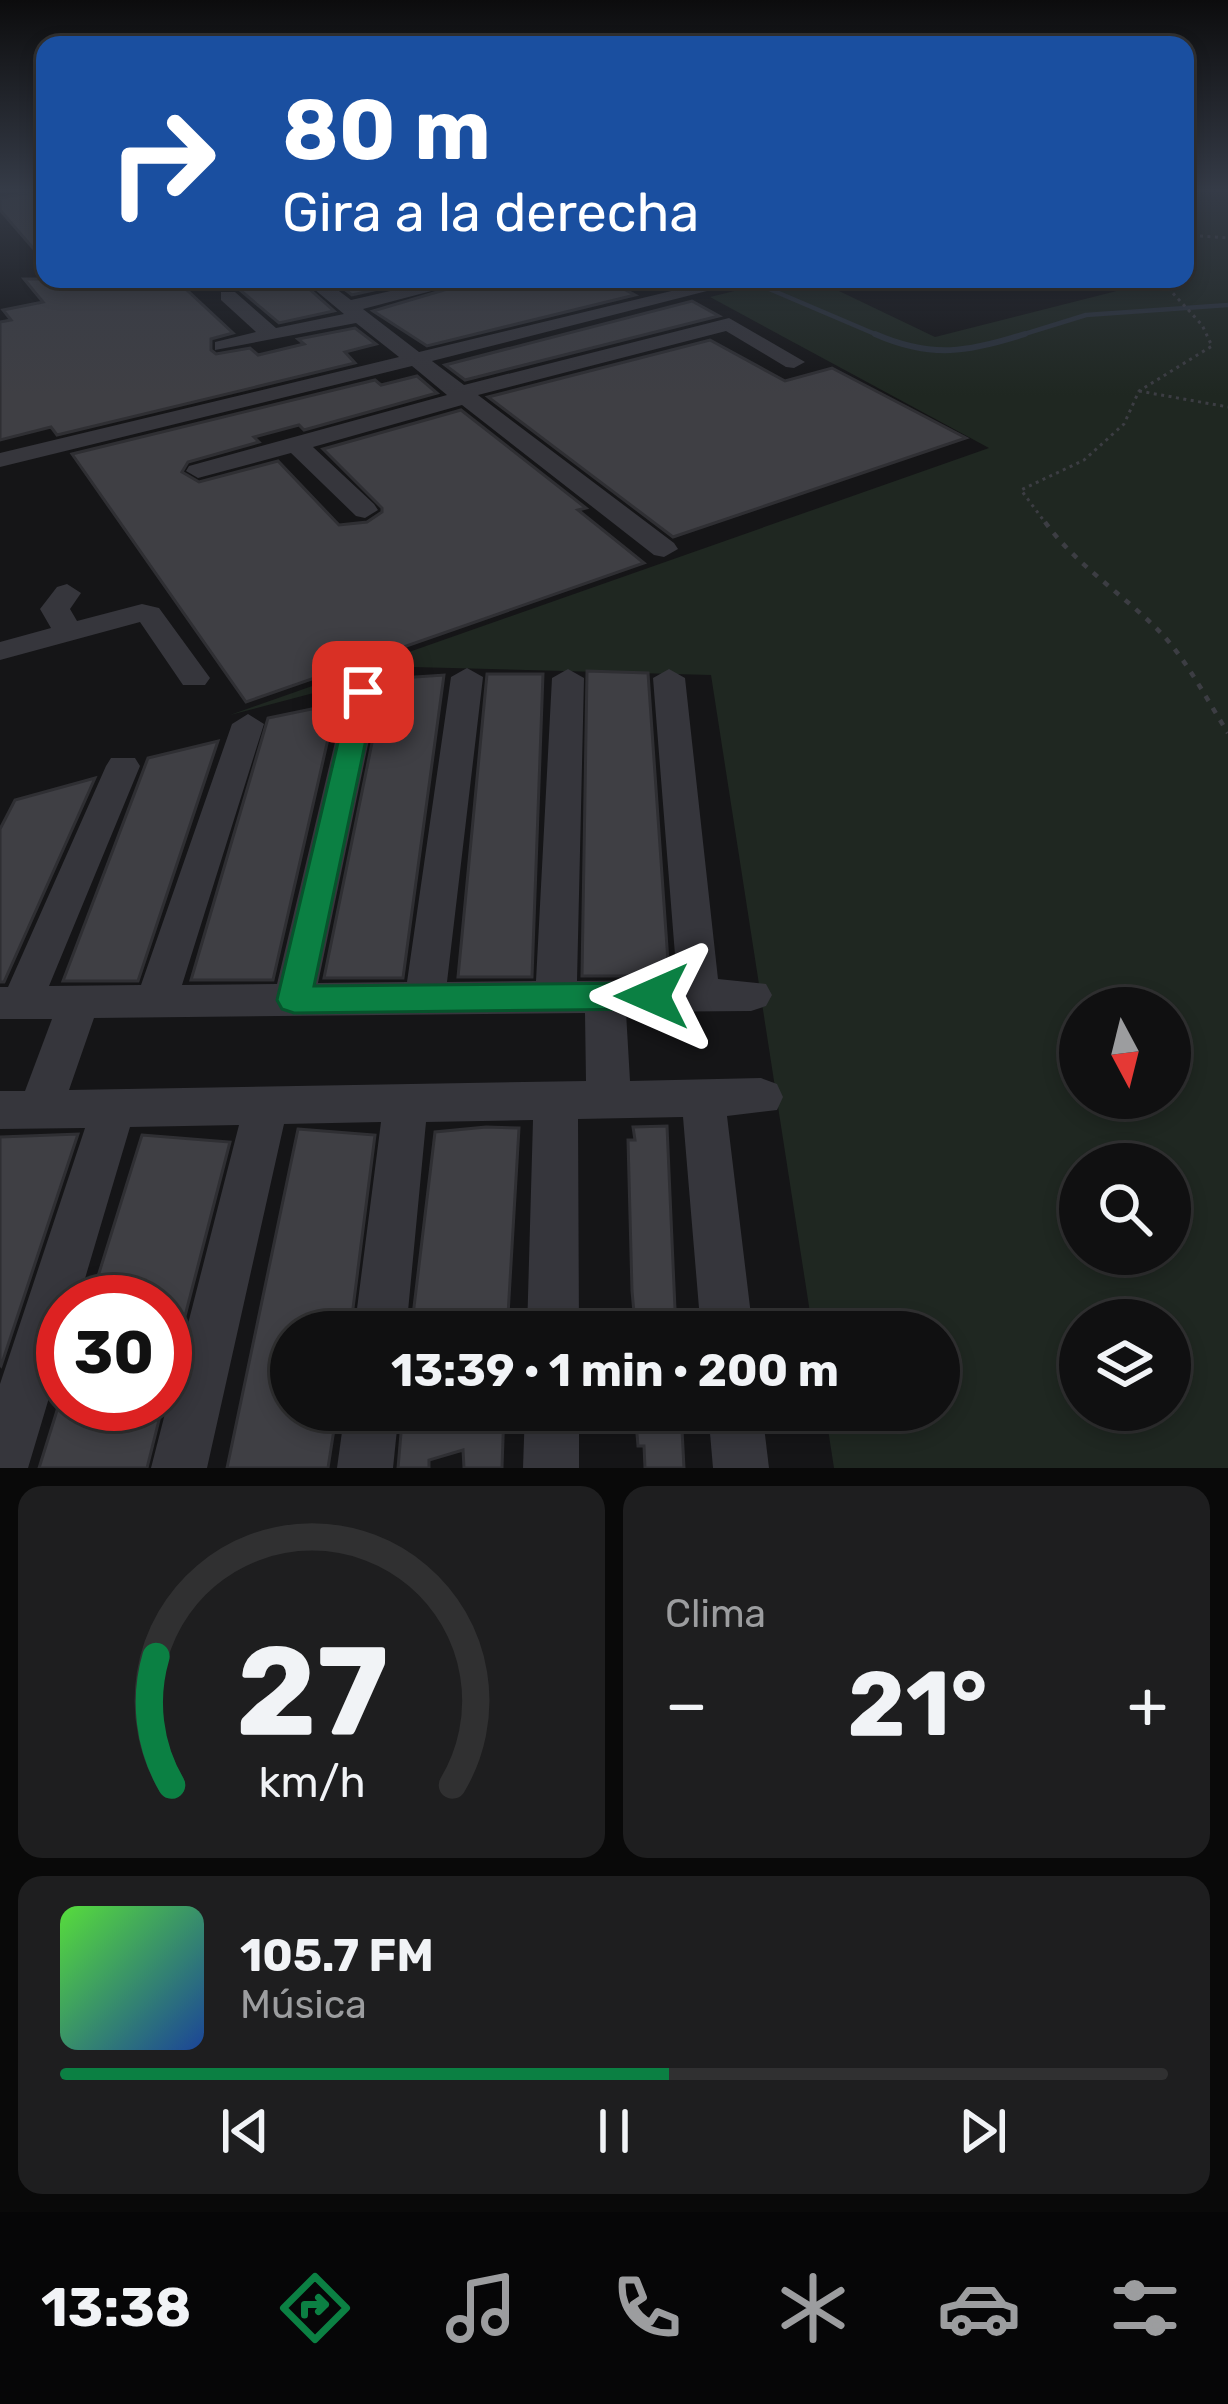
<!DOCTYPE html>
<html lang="es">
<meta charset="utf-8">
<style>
:root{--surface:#101011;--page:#1e1e1f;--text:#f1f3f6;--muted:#9c9d9f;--line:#303031;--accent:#0b8043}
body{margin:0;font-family:Rubik,sans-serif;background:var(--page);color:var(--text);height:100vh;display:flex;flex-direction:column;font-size:45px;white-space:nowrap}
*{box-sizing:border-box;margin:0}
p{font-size:39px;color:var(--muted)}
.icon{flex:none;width:66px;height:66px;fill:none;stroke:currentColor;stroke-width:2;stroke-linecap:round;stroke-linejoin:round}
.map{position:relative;height:1468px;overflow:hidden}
.sheet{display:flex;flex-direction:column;gap:18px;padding:18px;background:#090909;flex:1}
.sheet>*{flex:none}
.guide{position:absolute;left:36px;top:36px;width:1158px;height:252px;border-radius:24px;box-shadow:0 6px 18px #0003,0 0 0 3px var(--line);background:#1a4fa0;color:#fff;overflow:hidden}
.needle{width:78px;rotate:173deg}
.tools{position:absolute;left:1059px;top:987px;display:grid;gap:24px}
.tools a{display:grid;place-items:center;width:132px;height:132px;border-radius:50%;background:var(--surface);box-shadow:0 6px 18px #0003,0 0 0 3px var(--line);font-size:60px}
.speed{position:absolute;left:36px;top:1275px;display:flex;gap:24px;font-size:60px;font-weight:700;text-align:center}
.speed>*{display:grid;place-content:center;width:156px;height:156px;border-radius:50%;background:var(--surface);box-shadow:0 6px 18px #0003,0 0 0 3px var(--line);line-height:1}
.speed .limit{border:18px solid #d22;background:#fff;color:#111}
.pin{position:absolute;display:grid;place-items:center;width:102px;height:102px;color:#fff;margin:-51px;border-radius:24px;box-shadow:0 6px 18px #0006}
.me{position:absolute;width:132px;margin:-66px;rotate:270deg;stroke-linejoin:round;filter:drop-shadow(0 0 9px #0008)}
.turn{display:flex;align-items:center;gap:42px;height:252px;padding:0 48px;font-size:54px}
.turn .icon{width:156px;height:156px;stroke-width:2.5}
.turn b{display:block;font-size:84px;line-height:102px}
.big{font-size:90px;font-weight:700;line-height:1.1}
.sheet .tile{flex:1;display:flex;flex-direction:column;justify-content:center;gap:18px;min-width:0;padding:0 42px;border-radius:24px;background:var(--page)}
.sheet .dial{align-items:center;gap:0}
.dial svg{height:312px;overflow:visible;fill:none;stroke:var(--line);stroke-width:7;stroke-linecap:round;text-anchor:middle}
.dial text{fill:var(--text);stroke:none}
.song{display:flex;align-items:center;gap:36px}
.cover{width:144px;height:144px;border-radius:18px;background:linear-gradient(135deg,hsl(110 70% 55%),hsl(220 70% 35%))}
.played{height:12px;border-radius:6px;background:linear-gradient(90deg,var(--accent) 55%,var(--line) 55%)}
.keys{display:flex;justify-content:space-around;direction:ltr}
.heat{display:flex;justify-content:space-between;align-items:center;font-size:66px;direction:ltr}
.sheet .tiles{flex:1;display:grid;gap:18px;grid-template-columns:1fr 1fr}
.tile:last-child{grid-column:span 2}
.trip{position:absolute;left:270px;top:1311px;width:690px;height:120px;border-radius:60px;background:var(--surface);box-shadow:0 6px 18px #0003,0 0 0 3px var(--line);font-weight:700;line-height:120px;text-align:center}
.dock{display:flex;height:192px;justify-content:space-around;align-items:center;background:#060607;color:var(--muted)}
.dock .icon{width:84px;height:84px}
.dock .current{color:var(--accent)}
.dock b{font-size:54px;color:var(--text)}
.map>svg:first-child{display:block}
.green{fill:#1f2721;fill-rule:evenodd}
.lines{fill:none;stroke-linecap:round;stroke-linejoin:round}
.stream-far1{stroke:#2b323b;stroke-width:4.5}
.stream{stroke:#2b323b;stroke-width:6}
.building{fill:#3f3f44;stroke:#2f2f33;stroke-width:3}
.path-far1{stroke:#3c3d43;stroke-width:3;stroke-dasharray:3 4.5;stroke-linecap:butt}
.path{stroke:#3c3d43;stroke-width:4.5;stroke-dasharray:6 8;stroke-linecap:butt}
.minor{fill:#36363c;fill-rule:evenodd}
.route{fill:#0b8043;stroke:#07532c;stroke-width:3}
</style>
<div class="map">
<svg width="1228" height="1468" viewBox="0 0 1228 1468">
<rect width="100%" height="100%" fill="#151517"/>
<path class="green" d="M1185,189H1228V1468H834L825,1410H939V1332H813L711,675L412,667L230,715L989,448L710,297L783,279H814L935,337L1164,279H1185ZM1080,1008H1170V1098H1080ZM1080,1164H1170V1254H1080ZM1080,1320H1170V1410H1080Z"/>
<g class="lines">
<g class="stream-far1">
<polyline points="746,279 882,337"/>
<polyline points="1015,337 1086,315 1228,305"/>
</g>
<path class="stream" d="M875,334C932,359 969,352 1025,334"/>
</g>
<g class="building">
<polygon points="45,190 45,262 0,210 0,198"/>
<polygon points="24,279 175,279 233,333 211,339 211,350 216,354 250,348 258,355 304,344 298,339 355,328 376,344 345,352 355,363 57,435 51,427 0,440 0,322 11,320 3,310 43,302"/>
<polygon points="227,279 298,279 334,311 279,323"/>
<polygon points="331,279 423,279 352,295"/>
<polygon points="481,279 605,279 635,295 427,346 373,311"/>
<polygon points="692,301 719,316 465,380 445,365"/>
<polygon points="710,340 785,381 832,368 966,438 673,537 488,397"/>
<polygon points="417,376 437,393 304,430 299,425 254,437 259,442 188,462 182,472 199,482 278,461 339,525 367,522 382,512 382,508 323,449 461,410 586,508 578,510 644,563 246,702 72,454 375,380 381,385"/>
<polygon points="587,671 648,673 669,976 582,976"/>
<polygon points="487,674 543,674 532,977 458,977"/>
<polygon points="444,675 403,978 324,978 385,679"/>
<polygon points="336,704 273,980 191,980 268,718"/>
<polygon points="218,741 138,981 63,981 148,758"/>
<polygon points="95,778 4,982 0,982 0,829 15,800"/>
<polygon points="667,1126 676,1332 641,1332 641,1324 635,1324 632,1291 628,1140 635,1140 633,1127"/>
<polygon points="486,1127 519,1128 507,1332 411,1332 435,1132"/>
<polygon points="298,1129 375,1135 350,1332 291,1332 291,1410 337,1410 328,1468 227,1468"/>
<polygon points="78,1134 1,1366 0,1365 0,1137"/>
<polygon points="142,1135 230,1142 169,1378 165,1378 165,1302 90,1302"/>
<polygon points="59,1404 163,1404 147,1468 39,1468"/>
<polygon points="403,1410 504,1410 502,1468 464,1468 463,1450 429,1460 429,1468 398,1468"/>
<polygon points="635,1410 681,1410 684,1468 645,1468 644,1446 638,1446"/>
</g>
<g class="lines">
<g class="path-far1">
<polyline points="1185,235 1228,238"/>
<polyline points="1139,391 1228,407"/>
<polyline points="1047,525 1021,490 1084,460 1124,424 1139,391 1212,346 1202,325 1160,279"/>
</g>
<path class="path" d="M1045,522C1076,565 1123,594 1160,632C1187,660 1207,700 1228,733"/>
<g class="minor">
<polygon points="302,279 323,279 351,300 443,279 477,279 363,309 419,352 721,279 754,279 432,361 464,385 729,318 805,362 794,368 786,367 726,331 478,395 674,543 678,549 664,557 654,555 462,405 313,447 374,504 378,510 365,518 356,516 291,453 198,478 186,471 189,466 447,395 412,366 0,467 0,453 399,357 356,323 215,350 215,342 256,332 221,300 221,292 235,292 276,328 344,314"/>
<polygon points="67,584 81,593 70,609 77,621 142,604 159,608 210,678 205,685 183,685 140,622 0,660 0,642 51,628 40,609 57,587"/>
<path d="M467,668L483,677L447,982L536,981L552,678L568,669L584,678L577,981L677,980L653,678L669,669L685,678L718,979L766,984L772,995L766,1006L751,1011L626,1012L630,1081L761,1078L777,1084L783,1097L777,1110L727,1116L753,1332H701L683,1117L578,1119L579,1332H527L533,1120L426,1122L406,1332H354L381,1122L284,1124L207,1468H151L239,1125L130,1127L78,1302H63V1351L28,1468H0V1384L85,1128L0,1129V1091H25L52,1019H0V987H8L106,766L111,758H135L140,766L49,986L141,985L232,724L248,714L264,724L182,985L277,984L347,692L363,682L374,685L379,692L318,983L407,982L451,677ZM585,1013L586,1081L69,1090L94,1018Z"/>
<polygon points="345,1410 399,1410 393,1468 337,1468"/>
<polygon points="525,1410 579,1410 579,1468 523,1468"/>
<polygon points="708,1410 762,1410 769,1468 713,1468"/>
</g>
</g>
<linearGradient id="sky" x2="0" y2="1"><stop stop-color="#0c0c0d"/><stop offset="0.48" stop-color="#353b47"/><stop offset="1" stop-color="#353b47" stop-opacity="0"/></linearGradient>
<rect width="1228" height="395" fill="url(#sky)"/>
<polygon class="route" points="363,684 376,692 314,986 652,983 664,987 669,996 664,1005 652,1009 294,1013 282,1009 277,1000 350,692"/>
</svg>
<div class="tools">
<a><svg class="needle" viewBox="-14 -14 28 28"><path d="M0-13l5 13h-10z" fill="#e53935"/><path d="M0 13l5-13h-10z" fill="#9c9d9f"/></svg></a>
<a><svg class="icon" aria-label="search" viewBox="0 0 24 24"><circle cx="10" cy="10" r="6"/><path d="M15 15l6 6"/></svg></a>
<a><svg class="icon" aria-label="layers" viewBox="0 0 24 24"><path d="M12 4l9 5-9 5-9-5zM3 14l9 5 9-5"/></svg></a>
</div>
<div class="speed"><div class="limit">30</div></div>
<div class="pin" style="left:363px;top:692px;background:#d93025"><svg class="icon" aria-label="arrive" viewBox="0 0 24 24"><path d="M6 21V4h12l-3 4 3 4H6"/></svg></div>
<svg class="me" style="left:652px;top:996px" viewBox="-20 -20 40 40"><path d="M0-17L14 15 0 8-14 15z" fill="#0b8043" stroke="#fff" stroke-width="4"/></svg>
<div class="trip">13:39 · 1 min · 200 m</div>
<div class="guide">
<div class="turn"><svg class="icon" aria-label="right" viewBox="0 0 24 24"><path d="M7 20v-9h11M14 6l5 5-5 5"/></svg><div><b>80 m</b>Gira a la derecha</div></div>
</div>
</div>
<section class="sheet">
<div class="tiles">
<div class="tile dial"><svg viewBox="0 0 100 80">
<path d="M14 69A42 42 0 1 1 86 69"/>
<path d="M14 69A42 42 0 0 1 10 36" stroke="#0b8043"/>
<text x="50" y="56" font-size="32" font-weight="700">27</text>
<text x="50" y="72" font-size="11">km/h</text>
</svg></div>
<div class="tile"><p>Clima</p>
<div class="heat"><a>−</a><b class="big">21°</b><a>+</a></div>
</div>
<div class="tile">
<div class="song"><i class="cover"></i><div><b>105.7 FM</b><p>Música</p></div></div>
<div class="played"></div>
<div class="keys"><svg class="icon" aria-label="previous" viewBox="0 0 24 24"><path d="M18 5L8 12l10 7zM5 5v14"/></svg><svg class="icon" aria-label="pause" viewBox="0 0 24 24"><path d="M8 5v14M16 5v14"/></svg><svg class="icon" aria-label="next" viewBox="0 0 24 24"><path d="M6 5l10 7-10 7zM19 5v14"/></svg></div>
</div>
</div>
</section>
<nav class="dock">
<b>13:38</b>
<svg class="icon current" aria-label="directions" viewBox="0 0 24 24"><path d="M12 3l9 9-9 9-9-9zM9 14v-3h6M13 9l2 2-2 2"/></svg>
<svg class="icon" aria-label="music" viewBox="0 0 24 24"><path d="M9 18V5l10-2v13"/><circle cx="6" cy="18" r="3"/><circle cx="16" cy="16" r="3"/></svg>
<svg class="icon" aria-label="phone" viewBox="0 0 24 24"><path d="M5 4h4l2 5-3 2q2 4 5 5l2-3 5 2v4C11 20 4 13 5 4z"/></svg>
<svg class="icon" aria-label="climate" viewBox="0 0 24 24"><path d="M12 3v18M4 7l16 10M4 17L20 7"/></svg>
<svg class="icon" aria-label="car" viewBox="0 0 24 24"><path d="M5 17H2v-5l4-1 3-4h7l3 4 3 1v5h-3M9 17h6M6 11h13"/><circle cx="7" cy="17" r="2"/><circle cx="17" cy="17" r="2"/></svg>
<svg class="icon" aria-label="filters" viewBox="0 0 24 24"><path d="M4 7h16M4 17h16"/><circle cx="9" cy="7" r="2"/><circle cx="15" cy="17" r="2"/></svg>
</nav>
